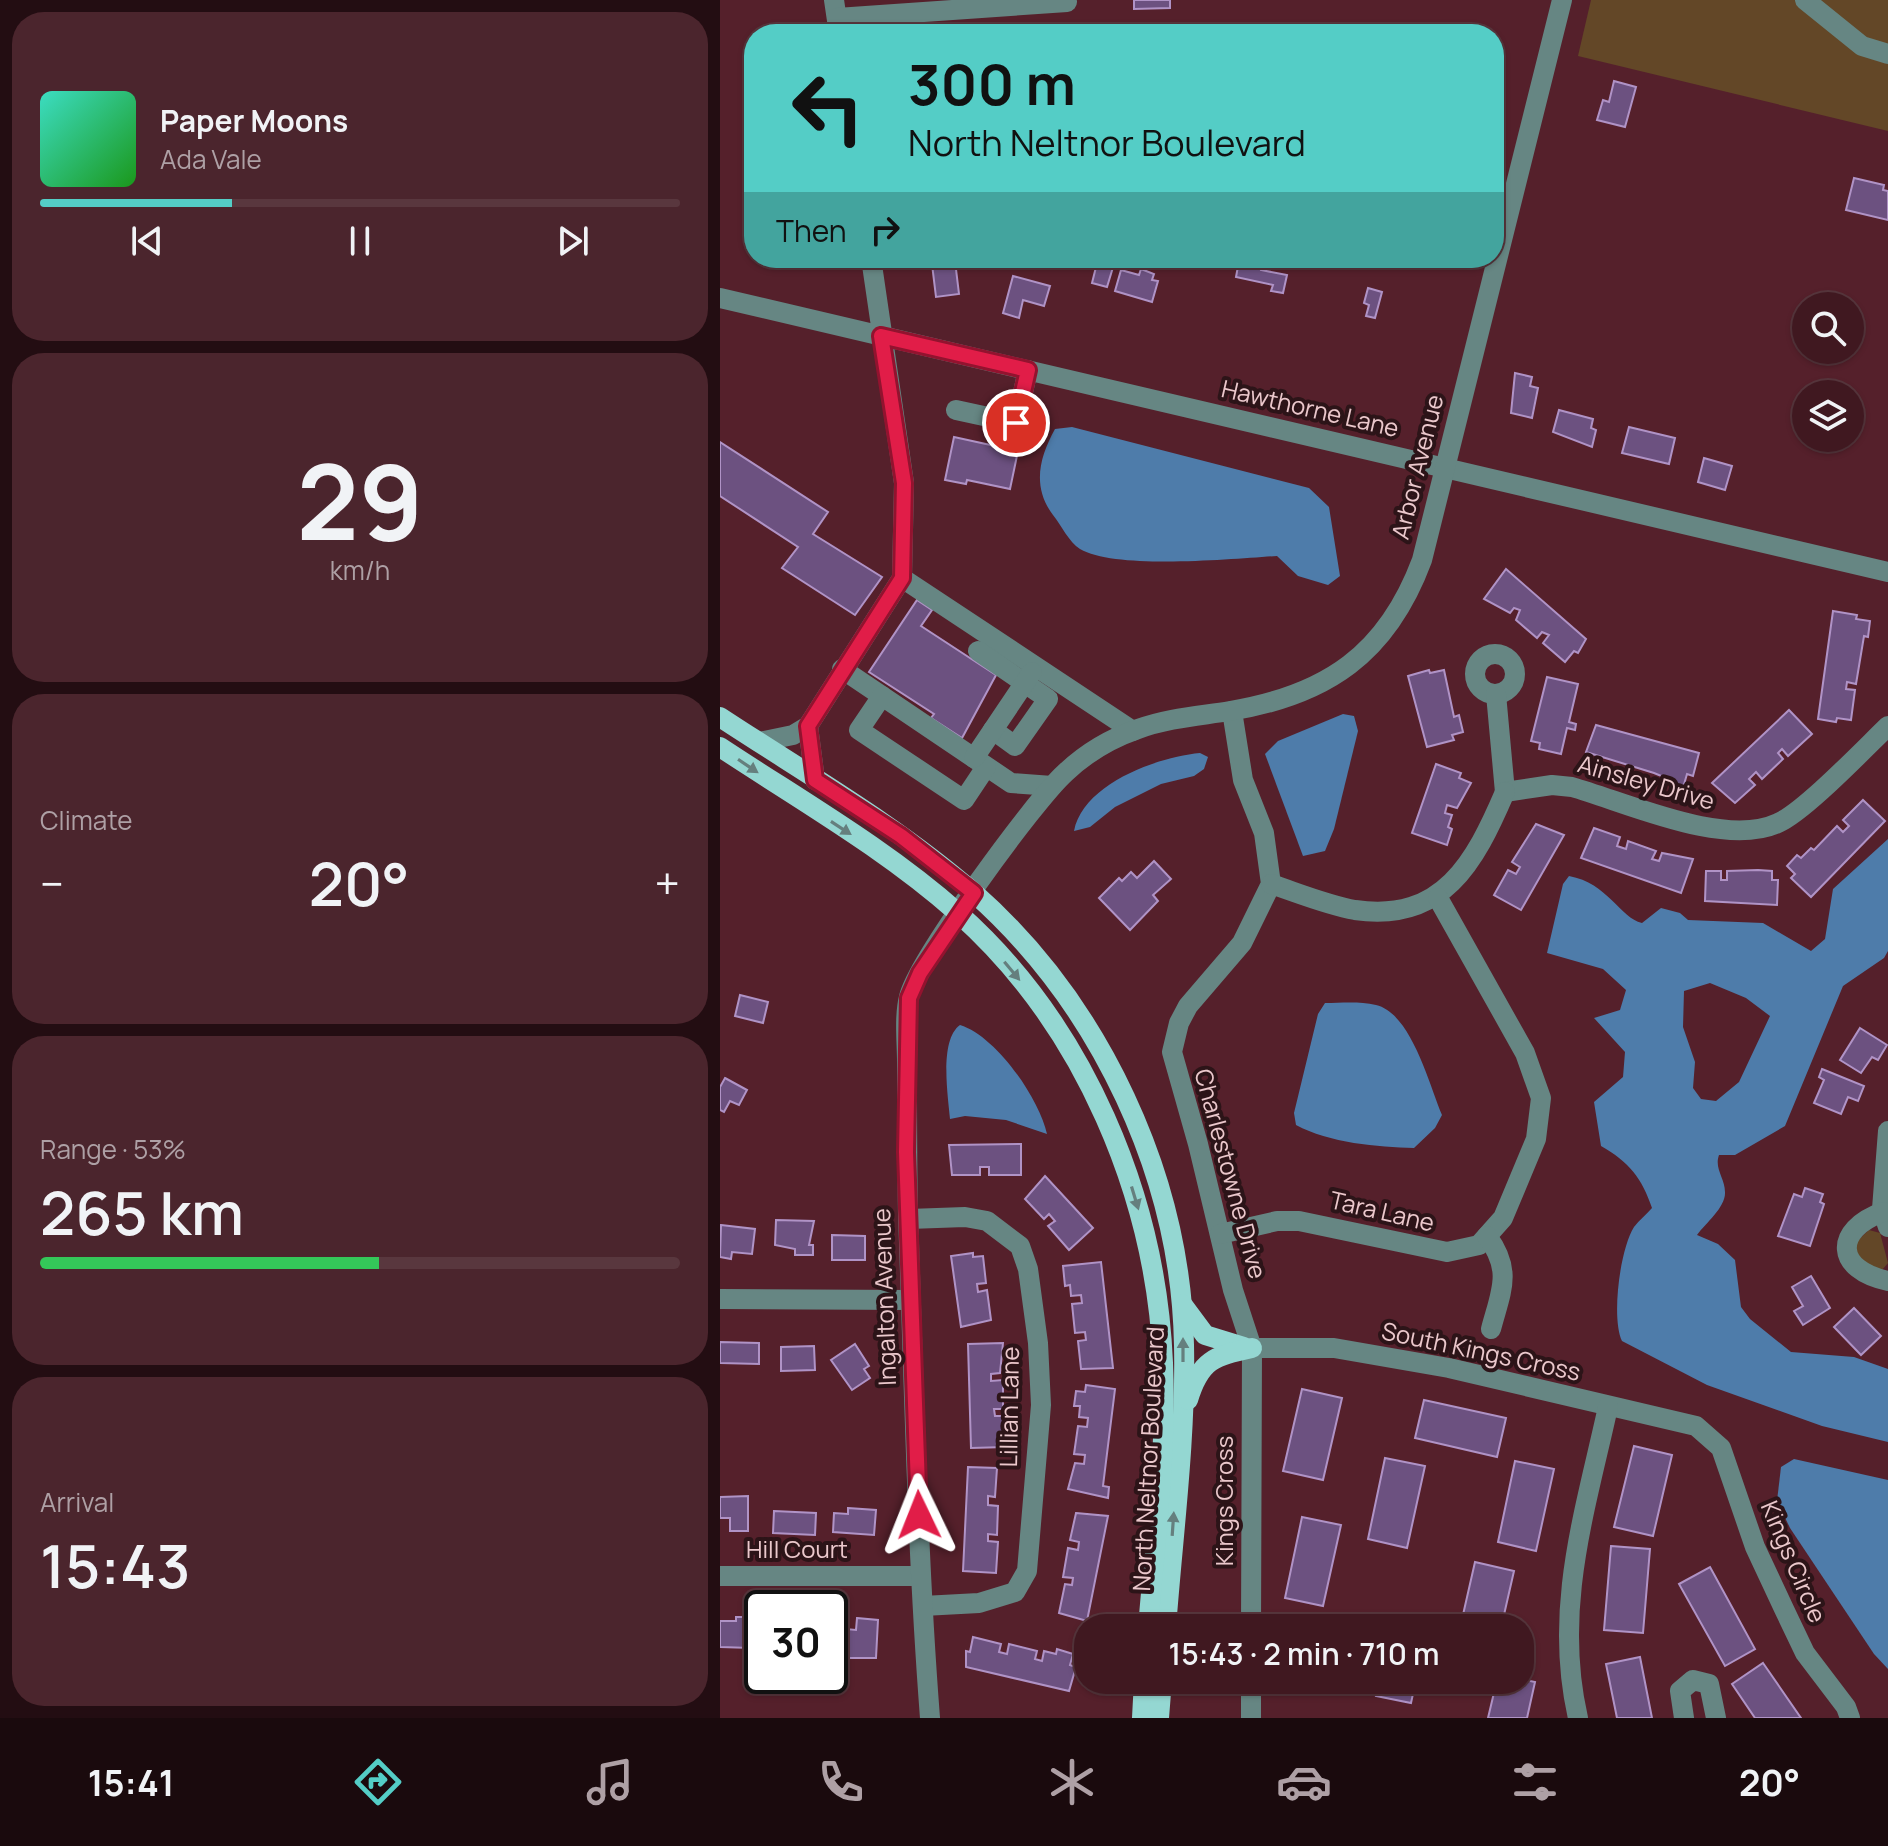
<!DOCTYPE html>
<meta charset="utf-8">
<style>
:root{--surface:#401820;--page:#4b252d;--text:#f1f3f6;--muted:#aea0a5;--line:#59373e;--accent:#54cdc6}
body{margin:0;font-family:Manrope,sans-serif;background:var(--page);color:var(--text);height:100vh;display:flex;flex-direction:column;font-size:30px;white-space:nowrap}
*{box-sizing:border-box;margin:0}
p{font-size:26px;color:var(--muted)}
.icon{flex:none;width:44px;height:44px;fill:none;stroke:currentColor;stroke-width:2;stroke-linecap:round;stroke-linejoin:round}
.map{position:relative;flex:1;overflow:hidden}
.drawer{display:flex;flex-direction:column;gap:12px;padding:12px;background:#230d12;width:720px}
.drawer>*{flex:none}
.hud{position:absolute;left:24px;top:24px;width:760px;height:244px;border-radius:32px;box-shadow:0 2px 6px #0004,0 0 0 2px var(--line);background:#54cdc6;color:#111;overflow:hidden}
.buttons{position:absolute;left:1072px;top:292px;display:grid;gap:16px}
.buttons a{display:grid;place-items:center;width:72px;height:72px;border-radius:50%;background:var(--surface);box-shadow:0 2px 6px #0004,0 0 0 2px var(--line);font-size:40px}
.speed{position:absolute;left:24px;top:1590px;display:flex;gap:16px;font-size:40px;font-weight:700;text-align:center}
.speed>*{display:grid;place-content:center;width:104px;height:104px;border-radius:50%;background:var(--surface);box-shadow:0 2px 6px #0004,0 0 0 2px var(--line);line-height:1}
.speed .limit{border:4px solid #111;border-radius:12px;background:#fff;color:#111}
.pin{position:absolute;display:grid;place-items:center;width:68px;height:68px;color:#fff;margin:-34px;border:4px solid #fff;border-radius:50%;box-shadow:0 2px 8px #0007}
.me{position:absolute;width:88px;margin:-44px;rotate:358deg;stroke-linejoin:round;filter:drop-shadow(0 0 6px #0008)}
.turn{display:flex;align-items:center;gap:28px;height:168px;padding:0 32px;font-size:36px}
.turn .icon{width:104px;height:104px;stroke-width:2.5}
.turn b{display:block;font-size:56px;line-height:68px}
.then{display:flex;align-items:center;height:76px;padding:0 32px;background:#0003;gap:16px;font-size:30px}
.big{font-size:60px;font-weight:600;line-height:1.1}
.drawer .widget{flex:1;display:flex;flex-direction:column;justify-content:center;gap:12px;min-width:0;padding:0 28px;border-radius:32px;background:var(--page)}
.drawer .dial{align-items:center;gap:0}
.dial b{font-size:104px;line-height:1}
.song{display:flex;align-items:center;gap:24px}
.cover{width:96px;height:96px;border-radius:12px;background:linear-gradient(135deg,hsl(170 70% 55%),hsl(120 70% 35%))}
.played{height:8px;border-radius:4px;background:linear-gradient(90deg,var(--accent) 30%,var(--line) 30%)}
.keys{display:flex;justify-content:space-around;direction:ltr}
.heat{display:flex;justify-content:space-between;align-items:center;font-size:44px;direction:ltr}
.charge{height:12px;border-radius:6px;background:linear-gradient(90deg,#34c759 53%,var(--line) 0)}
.trip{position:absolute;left:354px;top:1614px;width:460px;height:80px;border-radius:32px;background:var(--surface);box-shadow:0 2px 6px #0004,0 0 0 2px var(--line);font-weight:600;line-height:80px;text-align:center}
.tabs{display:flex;height:128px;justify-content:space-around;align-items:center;background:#1a0a0d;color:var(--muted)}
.tabs .icon{width:56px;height:56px}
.tabs .active{color:var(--accent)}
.tabs b{font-size:36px;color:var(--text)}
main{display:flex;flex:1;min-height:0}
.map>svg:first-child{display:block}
.green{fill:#634727}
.water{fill:#4e7caa;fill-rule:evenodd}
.building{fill:#6c5180;stroke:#b093c6;stroke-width:2}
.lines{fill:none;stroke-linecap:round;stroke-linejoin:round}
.minor{stroke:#668683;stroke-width:20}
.major{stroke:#94d7d2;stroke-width:20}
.oneway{fill:#657f7e}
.route-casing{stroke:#92132f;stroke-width:20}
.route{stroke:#e11d48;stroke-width:14}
.labels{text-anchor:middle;stroke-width:8;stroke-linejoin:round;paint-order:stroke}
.street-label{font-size:24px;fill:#ebc8cc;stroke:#2c1418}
</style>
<main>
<section class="drawer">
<div class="widget">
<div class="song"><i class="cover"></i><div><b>Paper Moons</b><p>Ada Vale</p></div></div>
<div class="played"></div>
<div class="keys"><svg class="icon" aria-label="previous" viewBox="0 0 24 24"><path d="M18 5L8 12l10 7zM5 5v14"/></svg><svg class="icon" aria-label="pause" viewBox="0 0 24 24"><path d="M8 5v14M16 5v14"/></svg><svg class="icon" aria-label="next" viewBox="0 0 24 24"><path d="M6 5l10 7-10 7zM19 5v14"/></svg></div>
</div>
<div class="widget dial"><b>29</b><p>km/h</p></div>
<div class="widget"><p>Climate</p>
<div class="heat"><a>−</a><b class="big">20°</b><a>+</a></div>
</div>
<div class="widget"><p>Range · 53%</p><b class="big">265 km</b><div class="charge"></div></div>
<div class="widget"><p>Arrival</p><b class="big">15:43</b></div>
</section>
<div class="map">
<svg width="1168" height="1718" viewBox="0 0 1168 1718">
<rect width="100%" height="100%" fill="#55202b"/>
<g class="green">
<polygon points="871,0 1168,0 1168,131 858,56"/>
<polygon points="1149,1230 1160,1233 1168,1263 1162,1270 1139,1263 1135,1243"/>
</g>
<g class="water">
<path d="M352,427L589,488L609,507L620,576L608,585L578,576L557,556C512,559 396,570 360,549C349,542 341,525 333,515C312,487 319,458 335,429Z"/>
<polygon points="623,714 634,716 638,731 614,829 605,851 583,856 545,754 558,741"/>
<path d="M480,753L488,757L484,769L474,776L441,784L395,807L370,827L354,831C363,784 437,757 480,753Z"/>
<path d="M1168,839V951L1164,958L1123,986L1065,1126L1015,1155H999C994,1169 1005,1178 1005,1192C1006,1207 986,1223 977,1235L998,1244L1015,1260L1021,1307L1030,1319L1071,1352L1134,1357L1168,1369V1442L1102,1426L987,1385L902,1341C891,1318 900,1249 914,1227C919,1220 927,1214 932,1208C922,1178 909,1162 881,1146L874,1102L903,1077L905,1052L874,1018L900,1010L906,990L883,969L827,953L843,884L849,876C888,883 900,918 922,923L941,908L960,913L968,920L1043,923L1091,951L1105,939L1113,889ZM990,983L1026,998L1050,1016L1019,1082L996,1101L981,1099L973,1088L975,1062L963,1027L964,991Z"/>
<path d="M605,1003C621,1003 639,1001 656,1005C691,1013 709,1084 722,1115L715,1128L694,1148C658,1147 609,1143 576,1125L574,1113L598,1014Z"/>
<path d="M240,1025C276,1036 319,1098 327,1134L286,1120L245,1116L230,1119C228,1096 219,1040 240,1025Z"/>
<polygon points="1074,1459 1168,1480 1168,1669 1154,1654 1070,1528 1057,1501 1061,1467"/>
</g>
<g class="building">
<polygon points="414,0 450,0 450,8 414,9"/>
<polygon points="894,81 916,87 905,127 877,120 883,100 889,102"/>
<polygon points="1134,178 1164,185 1163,190 1168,191 1168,220 1126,210"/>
<polygon points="378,259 394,264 387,287 372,283"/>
<polygon points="531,259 542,261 541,270 567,275 563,293 551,291 553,285 516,277 519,261 530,263"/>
<polygon points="235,261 239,294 216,297 212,264"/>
<polygon points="421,269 434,274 432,280 438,281 432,302 395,291 401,270 419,275"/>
<polygon points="293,276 330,286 324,306 303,300 299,318 283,313"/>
<polygon points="648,288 662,292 655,318 646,316 649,305 644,303"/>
<polygon points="795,373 812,377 810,386 818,388 812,418 791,413"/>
<polygon points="839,410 873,419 871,428 876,430 872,447 833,432"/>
<polygon points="909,427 955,438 949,464 902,453"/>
<polygon points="234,437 298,451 290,489 247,480 246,484 225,480"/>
<polygon points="0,442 108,512 93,534 162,577 135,615 62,568 78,547 0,496"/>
<polygon points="984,458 1012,466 1005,490 978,482"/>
<polygon points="786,569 866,639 858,653 854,651 845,662 823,643 829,635 822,632 817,638 796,620 800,610 794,608 790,613 764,599"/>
<polygon points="197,600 212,610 201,626 276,675 242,738 211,718 214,714 149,672"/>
<polygon points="1113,611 1137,615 1136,619 1150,621 1148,637 1144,636 1136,684 1127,682 1126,689 1135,690 1131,720 1117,718 1116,722 1098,719"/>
<polygon points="709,670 710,673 724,670 734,717 739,715 743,732 732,735 734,740 707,747 688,676"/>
<polygon points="827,677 858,684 849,722 856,724 855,730 847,728 841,754 819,749 820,743 811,741"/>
<polygon points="1069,710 1092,734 1068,756 1062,749 1058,753 1063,759 1042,779 1036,772 1029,779 1035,785 1015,803 992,783"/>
<polygon points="876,725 979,753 973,776 967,774 963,788 948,783 949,779 934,773 866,752"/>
<polygon points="716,764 741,773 739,778 751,783 737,808 727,805 725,813 732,815 728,827 732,829 727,845 692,833"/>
<polygon points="1143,800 1165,821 1091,897 1071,878 1075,874 1067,866 1077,855 1081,858 1091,848 1094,850 1117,826 1123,832 1129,826 1123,820"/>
<polygon points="816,824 844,835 801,910 774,895 788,870 796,874 800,867 792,862"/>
<polygon points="874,828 900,837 897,846 906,849 908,841 936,851 932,859 939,861 942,853 973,859 961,893 861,858"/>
<polygon points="434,861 451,879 433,895 438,901 410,930 379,898 399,878 402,881 411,872 417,878"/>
<polygon points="1038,870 1052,871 1052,880 1058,880 1057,905 985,901 986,871 1001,871 1001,880 1007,880 1007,871"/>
<polygon points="20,995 48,1002 43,1023 15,1016"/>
<polygon points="1140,1028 1167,1045 1158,1060 1152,1057 1141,1073 1120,1060"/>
<polygon points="1102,1069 1144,1086 1138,1101 1128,1097 1121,1114 1094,1103 1104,1080 1099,1077"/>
<polygon points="5,1078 27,1090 19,1105 10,1101 4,1112 0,1110 0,1087"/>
<polygon points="301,1144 301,1175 269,1175 269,1167 260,1167 260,1175 232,1175 229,1145"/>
<polygon points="325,1176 373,1228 349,1250 328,1226 335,1221 329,1214 324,1219 305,1199"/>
<polygon points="1085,1188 1103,1194 1100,1202 1104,1204 1090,1246 1058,1236 1074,1194 1082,1197"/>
<polygon points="56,1220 94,1221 89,1245 93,1245 93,1255 75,1255 75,1249 55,1245"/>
<polygon points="1,1225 35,1229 32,1254 12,1252 11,1259 0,1257"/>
<polygon points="112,1235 145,1236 145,1260 112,1260"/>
<polygon points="253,1253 253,1257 263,1256 266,1283 257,1284 258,1292 267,1290 271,1320 241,1327 231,1256"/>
<polygon points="381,1262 393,1368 361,1369 358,1341 366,1340 365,1332 355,1333 352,1304 362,1303 361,1295 351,1296 350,1285 345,1286 343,1266"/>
<polygon points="1091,1276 1110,1308 1083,1325 1074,1311 1083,1306 1072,1287"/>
<polygon points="1134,1308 1161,1336 1141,1355 1114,1327"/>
<polygon points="0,1342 39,1343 39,1364 0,1363"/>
<polygon points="283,1343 280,1373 271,1374 271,1381 283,1380 283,1409 274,1409 275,1416 285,1416 286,1447 251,1448 248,1344"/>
<polygon points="135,1344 149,1366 144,1369 150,1378 132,1390 111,1360"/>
<polygon points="94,1346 95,1370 61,1371 61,1347"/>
<polygon points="366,1385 395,1389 383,1486 389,1487 388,1498 348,1489 355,1463 364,1464 365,1455 354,1454 358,1426 367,1427 368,1418 359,1417 360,1406 354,1406 356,1391 365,1392"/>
<polygon points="582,1389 622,1398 603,1480 563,1471"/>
<polygon points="704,1400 786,1418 777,1457 695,1438"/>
<polygon points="914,1446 952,1455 933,1536 894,1527"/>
<polygon points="665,1458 705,1466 687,1548 648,1539"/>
<polygon points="795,1461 834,1469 816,1551 778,1542"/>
<polygon points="248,1467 277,1468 275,1497 268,1496 268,1505 278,1506 277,1535 268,1534 268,1541 278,1542 276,1573 243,1571"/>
<polygon points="28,1496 28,1531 10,1531 10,1518 0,1518 0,1497"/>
<polygon points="128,1508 156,1510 154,1535 113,1532 114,1513 128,1514"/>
<polygon points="54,1511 96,1513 95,1535 53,1533"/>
<polygon points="356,1513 388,1516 367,1621 339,1613 345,1584 352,1585 353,1578 343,1577 348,1548 358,1550 359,1542 350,1540"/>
<polygon points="582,1517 621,1525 603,1606 565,1598"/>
<polygon points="891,1546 930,1549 923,1633 884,1630"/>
<polygon points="755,1562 794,1571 781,1628 740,1628"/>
<polygon points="990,1567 1035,1649 1005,1666 959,1584"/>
<polygon points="16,1617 32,1617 31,1648 0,1647 0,1621 16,1621"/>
<polygon points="137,1618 158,1620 156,1658 121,1658 121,1653 113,1653 115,1628 136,1630"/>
<polygon points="253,1637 281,1644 279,1652 287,1654 289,1644 317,1651 315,1659 322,1661 324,1651 336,1654 337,1649 353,1654 350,1665 356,1667 349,1691 246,1667 246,1651 250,1652"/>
<polygon points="920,1657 932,1718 897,1718 886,1664"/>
<polygon points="1043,1663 1081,1718 1035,1718 1012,1684"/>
<polygon points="800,1679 815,1682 807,1718 768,1718 777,1680"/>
<polygon points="660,1680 696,1680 691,1703 656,1696"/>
</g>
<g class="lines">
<g class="minor">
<polyline points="114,0 119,34"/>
<polyline points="1085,0 1142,46 1168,54"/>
<polyline points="117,18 347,2"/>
<polyline points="0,298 1168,572"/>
<polyline points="236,410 296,423 308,370"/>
<polyline points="182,578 413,731"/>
<polyline points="258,651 328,699 295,746 273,730"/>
<circle cx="775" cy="674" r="20"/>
<polyline points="122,669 291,783 332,786"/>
<polyline points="776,694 785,792"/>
<polyline points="162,696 139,730 244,800 266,767"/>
<polyline points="512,711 523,780 544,833 551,884 522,943 468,1006 459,1023 452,1052 478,1144 513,1290 532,1348 531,1628"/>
<polyline points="88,726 95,780"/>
<polyline points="39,742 73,735 88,726 182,578 184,483 151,258"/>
<polyline points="254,758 312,672"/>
<path d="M785,792L832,785L852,787C908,803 1005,848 1058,823C1084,812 1145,748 1168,726"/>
<path d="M551,884C578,893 607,905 635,910C723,923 755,862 785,792"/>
<polyline points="1168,1131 1162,1209 1168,1227"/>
<path d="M1163,1212C1113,1230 1115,1270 1168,1281"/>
<polyline points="189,1219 245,1217 267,1221 300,1246 308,1269 318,1343 321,1405 307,1571 295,1592 259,1603 203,1606"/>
<polyline points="500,1234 557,1221 579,1221 727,1252 759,1245 783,1218 816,1139 821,1098 805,1053 718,898"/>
<path d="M767,1236C793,1271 781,1291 771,1329"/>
<polyline points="0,1299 191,1300"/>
<polyline points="532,1348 614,1348 729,1368 976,1426 1001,1448 1035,1547 1064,1609 1085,1653 1126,1707 1130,1718"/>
<polyline points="0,1576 201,1576"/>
<polyline points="531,1680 531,1718"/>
<path d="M210,1718C197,1550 194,1382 188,1214C187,1163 187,1113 187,1062C187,1042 184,1017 189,997C198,960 314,801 345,773C367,752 389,739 418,729C448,718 479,716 510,711C607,695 667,654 702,560L842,0"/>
<path d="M858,1718C833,1609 865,1512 888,1407"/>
<polyline points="964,1718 960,1691 973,1680 989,1684 996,1718"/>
</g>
<g class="major">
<path d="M0,717C85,773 176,825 253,892C380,1004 461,1176 464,1345C466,1439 453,1534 446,1628"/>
<path d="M0,747C80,800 166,849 238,913C364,1025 436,1196 443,1363C447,1451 435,1540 428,1628"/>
<polyline points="462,1304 485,1335 524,1347"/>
<path d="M468,1400C480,1360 494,1356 532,1348"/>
<polyline points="422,1718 424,1680"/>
<polyline points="439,1718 442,1680"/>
</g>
</g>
<defs><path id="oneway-solid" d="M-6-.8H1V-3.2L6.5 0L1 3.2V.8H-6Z" transform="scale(2)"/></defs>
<g class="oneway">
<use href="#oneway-solid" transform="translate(28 766) rotate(34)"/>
<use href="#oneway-solid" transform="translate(121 828) rotate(33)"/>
<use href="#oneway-solid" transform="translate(292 971) rotate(50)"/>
<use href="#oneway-solid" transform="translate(415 1198) rotate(73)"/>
<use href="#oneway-solid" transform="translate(463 1350) rotate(-90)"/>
<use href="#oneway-solid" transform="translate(453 1524) rotate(-86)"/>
</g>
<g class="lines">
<defs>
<polyline id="route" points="199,1515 186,1152 189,998 200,973 254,893 181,836 95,780 88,726 182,578 184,483 161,336 308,370 296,423"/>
</defs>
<use href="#route" class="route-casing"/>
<use href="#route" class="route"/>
</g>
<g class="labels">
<g class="street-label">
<text transform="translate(590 409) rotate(13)" y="8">Hawthorne Lane</text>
<text transform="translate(698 467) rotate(-76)" y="8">Arbor Avenue</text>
<text transform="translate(926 783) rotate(16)" y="8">Ainsley Drive</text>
<text transform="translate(510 1174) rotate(75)" y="8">Charlestowne Drive</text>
<text transform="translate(662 1212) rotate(13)" y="8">Tara Lane</text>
<text transform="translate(165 1297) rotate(-92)" y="8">Ingalton Avenue</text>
<text transform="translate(761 1352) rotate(12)" y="8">South Kings Cross</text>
<text transform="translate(290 1407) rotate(-89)" y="8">Lillian Lane</text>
<text transform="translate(429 1459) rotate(-87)" y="8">North Neltnor Boulevard</text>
<text transform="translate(505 1501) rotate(-90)" y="8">Kings Cross</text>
<text x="77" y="1558">Hill Court</text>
<text transform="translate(1073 1562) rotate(67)" y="8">Kings Circle</text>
</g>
</g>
</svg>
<div class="buttons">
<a><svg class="icon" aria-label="search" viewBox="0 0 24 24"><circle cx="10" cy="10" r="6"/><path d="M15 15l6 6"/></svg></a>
<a><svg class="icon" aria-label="layers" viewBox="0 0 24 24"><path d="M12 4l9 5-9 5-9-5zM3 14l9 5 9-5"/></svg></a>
</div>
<div class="speed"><div class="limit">30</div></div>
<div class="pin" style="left:296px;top:423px;background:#d93025"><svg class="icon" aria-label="arrive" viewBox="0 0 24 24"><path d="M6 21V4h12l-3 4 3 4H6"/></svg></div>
<svg class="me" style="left:199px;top:1515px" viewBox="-20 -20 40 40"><path d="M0-17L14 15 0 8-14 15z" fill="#e11d48" stroke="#fff" stroke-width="4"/></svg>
<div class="trip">15:43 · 2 min · 710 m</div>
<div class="hud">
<div class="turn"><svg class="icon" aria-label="left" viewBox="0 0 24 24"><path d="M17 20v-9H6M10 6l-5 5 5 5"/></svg><div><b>300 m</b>North Neltnor Boulevard</div></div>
<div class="then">Then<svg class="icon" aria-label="right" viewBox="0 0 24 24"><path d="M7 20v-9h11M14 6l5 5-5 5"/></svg></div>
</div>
</div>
</main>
<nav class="tabs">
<b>15:41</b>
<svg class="icon active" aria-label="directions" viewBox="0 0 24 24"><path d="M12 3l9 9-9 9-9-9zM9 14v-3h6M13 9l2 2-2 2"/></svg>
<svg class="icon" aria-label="music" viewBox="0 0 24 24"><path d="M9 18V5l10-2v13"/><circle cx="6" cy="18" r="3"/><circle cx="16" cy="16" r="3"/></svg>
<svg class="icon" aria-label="phone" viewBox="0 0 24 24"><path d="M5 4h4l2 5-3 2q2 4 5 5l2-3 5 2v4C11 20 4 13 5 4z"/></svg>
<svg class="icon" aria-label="climate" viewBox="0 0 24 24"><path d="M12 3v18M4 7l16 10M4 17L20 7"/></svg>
<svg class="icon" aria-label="car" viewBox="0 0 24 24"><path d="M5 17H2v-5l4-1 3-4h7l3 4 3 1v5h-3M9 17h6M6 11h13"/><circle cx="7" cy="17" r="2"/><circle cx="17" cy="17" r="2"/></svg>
<svg class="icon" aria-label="filters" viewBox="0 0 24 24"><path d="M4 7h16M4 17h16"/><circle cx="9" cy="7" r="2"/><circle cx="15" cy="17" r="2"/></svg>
<b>20°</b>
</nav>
